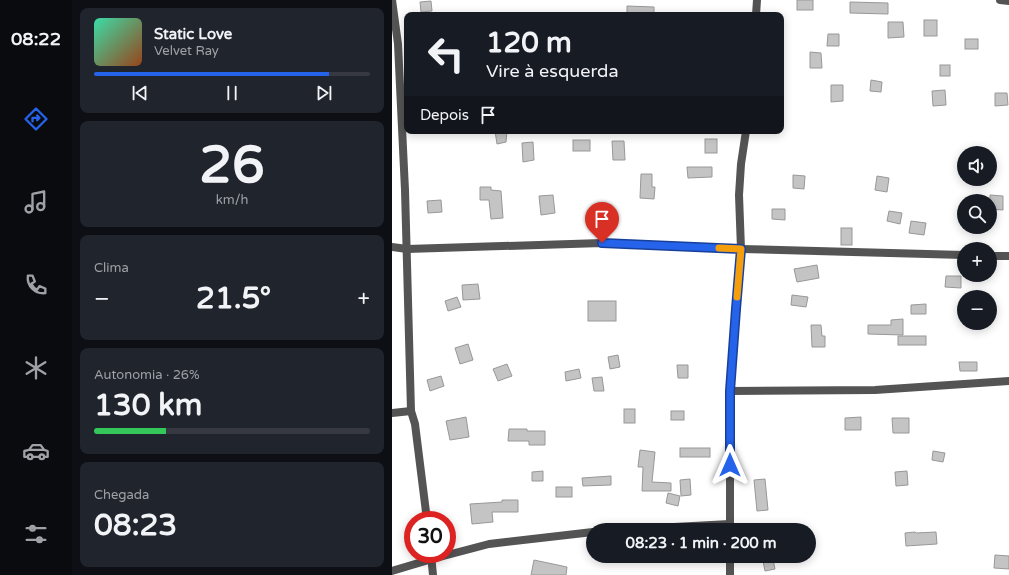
<!DOCTYPE html>
<html lang="pt">
<meta charset="utf-8">
<style>
:root{--surface:#171b24;--page:#20242c;--text:#f1f3f6;--muted:#9ea1a6;--line:#363941;--accent:#2563eb}
body{margin:0;font-family:"Varela Round",sans-serif;background:var(--page);color:var(--text);height:100vh;display:flex;flex-direction:column;font-size:15px;white-space:nowrap}
*{box-sizing:border-box;margin:0}
p{font-size:13px;color:var(--muted)}
.icon{flex:none;width:22px;height:22px;fill:none;stroke:currentColor;stroke-width:2;stroke-linecap:round;stroke-linejoin:round}
.map{position:relative;flex:1;overflow:hidden}
.side{display:flex;flex-direction:column;gap:8px;padding:8px;background:#0d0f14;width:320px}
.side>*{flex:none}
.banner{position:absolute;left:12px;top:12px;width:380px;height:122px;border-radius:8px;box-shadow:0 2px 10px #0003;background:#171b24;color:var(--text);overflow:hidden}
.fabs{position:absolute;left:565px;top:146px;display:grid;gap:8px}
.fabs a{display:grid;place-items:center;width:40px;height:40px;border-radius:50%;background:var(--surface);box-shadow:0 2px 10px #0003;font-size:20px}
.speed{position:absolute;left:12px;top:511px;display:flex;gap:8px;font-size:20px;font-weight:700;text-align:center}
.speed>*{display:grid;place-content:center;width:52px;height:52px;border-radius:50%;background:var(--surface);box-shadow:0 2px 10px #0003;line-height:1}
.speed .limit{border:6px solid #d22;background:#fff;color:#111}
.pin{position:absolute;display:grid;place-items:center;width:34px;height:34px;color:#fff;margin:-41px -17px;border-radius:50% 50% 50% 0;rotate:-45deg;box-shadow:0 0 4px #0007}
.pin .icon{rotate:45deg}
.me{position:absolute;width:44px;margin:-22px;rotate:0deg;stroke-linejoin:round;filter:drop-shadow(0 0 3px #0008)}
.turn{display:flex;align-items:center;gap:14px;height:84px;padding:0 16px;font-size:18px}
.turn .icon{width:52px;height:52px;stroke-width:2.5}
.turn b{display:block;font-size:28px;line-height:34px}
.then{display:flex;align-items:center;height:38px;padding:0 16px;background:#0003;gap:8px;font-size:15px}
.big{font-size:30px;font-weight:700;line-height:1.1}
.side .tile{flex:1;display:flex;flex-direction:column;justify-content:center;gap:6px;min-width:0;padding:0 14px;border-radius:8px;background:var(--page)}
.side .dial{align-items:center;gap:0}
.dial b{font-size:52px;line-height:1}
.song{display:flex;align-items:center;gap:12px}
.cover{width:48px;height:48px;border-radius:6px;background:linear-gradient(135deg,hsl(160 70% 55%),hsl(20 70% 35%))}
.played{height:4px;border-radius:2px;background:linear-gradient(90deg,var(--accent) 85%,var(--line) 85%)}
.keys{display:flex;justify-content:space-around;direction:ltr}
.heat{display:flex;justify-content:space-between;align-items:center;font-size:22px;direction:ltr}
.charge{height:6px;border-radius:3px;background:linear-gradient(90deg,#34c759 26%,var(--line) 0)}
.trip{position:absolute;left:194px;top:523px;width:230px;height:40px;border-radius:20px;background:var(--surface);box-shadow:0 2px 10px #0003;font-weight:700;line-height:40px;text-align:center}
main{display:flex;flex:1;min-height:0}
.tab-bar{display:flex;flex-direction:column;width:72px;justify-content:space-around;align-items:center;background:#090b0e;color:var(--muted)}
.tab-bar .icon{width:28px;height:28px}
.tab-bar .on{color:var(--accent)}
.tab-bar b{font-size:18px;color:var(--text)}
.map>svg:first-child{display:block}
.building{fill:#c4c4c4;stroke:#989898}
.lines{fill:none;stroke-linecap:round;stroke-linejoin:round}
.minor{stroke:#545454;stroke-width:8}
.route-casing{stroke:#184099;stroke-width:10}
.route{stroke:#2563eb;stroke-width:7}
.slow{stroke:#f59e0b;stroke-width:7}
</style>
<main>
<nav class="tab-bar">
<b>08:22</b>
<svg class="icon on" aria-label="directions" viewBox="0 0 24 24"><path d="M12 3l9 9-9 9-9-9zM9 14v-3h6M13 9l2 2-2 2"/></svg>
<svg class="icon" aria-label="music" viewBox="0 0 24 24"><path d="M9 18V5l10-2v13"/><circle cx="6" cy="18" r="3"/><circle cx="16" cy="16" r="3"/></svg>
<svg class="icon" aria-label="phone" viewBox="0 0 24 24"><path d="M5 4h4l2 5-3 2q2 4 5 5l2-3 5 2v4C11 20 4 13 5 4z"/></svg>
<svg class="icon" aria-label="climate" viewBox="0 0 24 24"><path d="M12 3v18M4 7l16 10M4 17L20 7"/></svg>
<svg class="icon" aria-label="car" viewBox="0 0 24 24"><path d="M5 17H2v-5l4-1 3-4h7l3 4 3 1v5h-3M9 17h6M6 11h13"/><circle cx="7" cy="17" r="2"/><circle cx="17" cy="17" r="2"/></svg>
<svg class="icon" aria-label="filters" viewBox="0 0 24 24"><path d="M4 7h16M4 17h16"/><circle cx="9" cy="7" r="2"/><circle cx="15" cy="17" r="2"/></svg>
</nav>
<section class="side">
<div class="tile">
<div class="song"><i class="cover"></i><div><b>Static Love</b><p>Velvet Ray</p></div></div>
<div class="played"></div>
<div class="keys"><svg class="icon" aria-label="previous" viewBox="0 0 24 24"><path d="M18 5L8 12l10 7zM5 5v14"/></svg><svg class="icon" aria-label="pause" viewBox="0 0 24 24"><path d="M8 5v14M16 5v14"/></svg><svg class="icon" aria-label="next" viewBox="0 0 24 24"><path d="M6 5l10 7-10 7zM19 5v14"/></svg></div>
</div>
<div class="tile dial"><b>26</b><p>km/h</p></div>
<div class="tile"><p>Clima</p>
<div class="heat"><a>−</a><b class="big">21.5°</b><a>+</a></div>
</div>
<div class="tile"><p>Autonomia · 26%</p><b class="big">130 km</b><div class="charge"></div></div>
<div class="tile"><p>Chegada</p><b class="big">08:23</b></div>
</section>
<div class="map">
<svg width="617" height="575" viewBox="0 0 617 575">
<rect width="100%" height="100%" fill="#fff"/>
<g class="building">
<rect x="405" y="0" width="16" height="10"/>
<polygon points="39,1 40,11 29,12 28,2"/>
<polygon points="458,2 496,3 496,14 458,13"/>
<polygon points="235,6 262,7 262,15 235,15"/>
<rect x="532" y="20" width="13" height="16"/>
<polygon points="496,22 511,22 512,37 496,38"/>
<polygon points="436,34 447,34 447,46 435,46"/>
<rect x="573" y="39" width="13" height="10"/>
<polygon points="418,52 429,53 430,68 418,68"/>
<rect x="548" y="65" width="10" height="11"/>
<polygon points="479,80 490,82 489,92 478,91"/>
<polygon points="439,85 451,85 451,101 439,102"/>
<polygon points="553,90 554,105 541,106 540,91"/>
<polygon points="603,93 615,93 616,105 603,106"/>
<polygon points="103,131 115,131 114,142 105,144"/>
<rect x="313" y="139" width="12" height="14"/>
<rect x="181" y="140" width="17" height="11"/>
<polygon points="220,141 232,141 233,160 221,160"/>
<polygon points="141,142 142,160 131,162 130,143"/>
<polygon points="295,167 320,167 320,177 296,178"/>
<polygon points="249,174 260,174 260,187 263,187 262,199 248,198"/>
<polygon points="401,175 413,176 412,189 401,188"/>
<polygon points="485,176 497,178 495,192 483,190"/>
<polygon points="88,187 99,187 99,190 109,191 111,218 99,219 97,200 88,200"/>
<polygon points="161,195 163,213 149,215 147,196"/>
<polygon points="598,195 611,196 611,210 598,209"/>
<polygon points="49,200 50,212 36,213 35,201"/>
<polygon points="380,209 393,209 393,220 380,219"/>
<polygon points="497,211 510,213 508,224 495,221"/>
<polygon points="519,221 534,223 532,235 517,233"/>
<rect x="449" y="228" width="11" height="17"/>
<polygon points="425,265 427,278 405,282 402,269"/>
<polygon points="554,276 569,276 569,288 553,287"/>
<polygon points="86,284 88,299 71,300 70,285"/>
<polygon points="400,295 416,297 414,307 399,305"/>
<polygon points="65,297 69,307 56,311 53,301"/>
<rect x="196" y="301" width="28" height="20"/>
<polygon points="534,304 534,314 519,314 519,305"/>
<polygon points="511,319 511,335 476,334 476,325 499,325 499,320"/>
<polygon points="419,325 429,325 430,336 433,336 433,347 420,347"/>
<rect x="506" y="336" width="28" height="9"/>
<polygon points="76,344 81,360 68,364 63,348"/>
<polygon points="226,355 228,367 218,369 216,357"/>
<polygon points="567,362 585,362 585,371 568,371"/>
<polygon points="115,364 120,376 106,381 101,369"/>
<polygon points="285,365 296,365 296,378 286,378"/>
<polygon points="187,369 189,378 174,381 173,372"/>
<polygon points="49,376 52,386 38,391 35,380"/>
<polygon points="210,377 212,391 202,391 200,378"/>
<rect x="232" y="409" width="11" height="14"/>
<rect x="279" y="411" width="13" height="9"/>
<polygon points="74,417 77,437 58,440 54,421"/>
<polygon points="469,417 469,430 453,430 453,418"/>
<polygon points="500,418 517,418 517,433 501,433"/>
<polygon points="117,429 135,429 135,431 153,431 153,445 137,445 137,441 116,441"/>
<rect x="288" y="448" width="30" height="9"/>
<polygon points="248,450 263,452 260,482 279,483 279,491 250,491 251,467 246,467"/>
<polygon points="541,451 553,453 551,462 540,460"/>
<polygon points="151,471 151,481 140,481 140,472"/>
<polygon points="515,471 516,485 504,486 503,472"/>
<polygon points="219,476 219,485 191,486 190,478"/>
<polygon points="298,479 299,495 289,496 288,480"/>
<polygon points="373,479 376,510 365,511 362,480"/>
<rect x="164" y="487" width="16" height="10"/>
<polygon points="276,493 288,496 286,506 274,503"/>
<polygon points="110,500 126,500 126,512 100,512 101,522 80,524 78,504 110,502"/>
<polygon points="523,532 524,533 544,532 545,544 514,546 513,533"/>
<polygon points="603,555 617,556 617,569 602,568"/>
<polygon points="381,559 383,569 373,571 371,561"/>
<polygon points="142,560 175,567 174,575 139,575"/>
</g>
<g class="lines">
<g class="minor">
<polyline points="0,0 6,44 13,190 19,411 23,424 35,520"/>
<polyline points="608,0 617,1"/>
<polyline points="364,15 365,0"/>
<polyline points="0,247 15,249 210,243 349,249 572,255"/>
<polyline points="598,256 617,256"/>
<polyline points="338,391 483,390 617,381"/>
<polyline points="0,413 19,411"/>
<polyline points="226,530 338,524"/>
<polyline points="338,530 338,391 344,309 349,249 347,195 349,164 354,131"/>
<polyline points="39,555 41,575"/>
<polyline points="0,571 40,559 97,544 201,532"/>
<polyline points="338,575 338,556"/>
</g>
</g>
<g class="lines">
<defs>
<polyline id="route" points="210,243 349,249 344,309 338,391 338,465"/>
</defs>
<use href="#route" class="route-casing"/>
<use href="#route" class="route"/>
<polyline class="slow" points="327,248 349,249 345,297"/>
</g>
</svg>
<div class="fabs">
<a><svg class="icon" aria-label="sound" viewBox="0 0 24 24"><path d="M4 9h4l5-4v14l-5-4H4zM17 9q2 3 0 6"/></svg></a>
<a><svg class="icon" aria-label="search" viewBox="0 0 24 24"><circle cx="10" cy="10" r="6"/><path d="M15 15l6 6"/></svg></a>
<a>+</a>
<a>−</a>
</div>
<div class="speed"><div class="limit">30</div></div>
<div class="pin" style="left:210px;top:243px;background:#d93025"><svg class="icon" aria-label="arrive" viewBox="0 0 24 24"><path d="M6 21V4h12l-3 4 3 4H6"/></svg></div>
<svg class="me" style="left:338px;top:465px" viewBox="-20 -20 40 40"><path d="M0-17L14 15 0 8-14 15z" fill="#2563eb" stroke="#fff" stroke-width="4"/></svg>
<div class="trip">08:23 · 1 min · 200 m</div>
<div class="banner">
<div class="turn"><svg class="icon" aria-label="left" viewBox="0 0 24 24"><path d="M17 20v-9H6M10 6l-5 5 5 5"/></svg><div><b>120 m</b>Vire à esquerda</div></div>
<div class="then">Depois<svg class="icon" aria-label="arrive" viewBox="0 0 24 24"><path d="M6 21V4h12l-3 4 3 4H6"/></svg></div>
</div>
</div>
</main>
